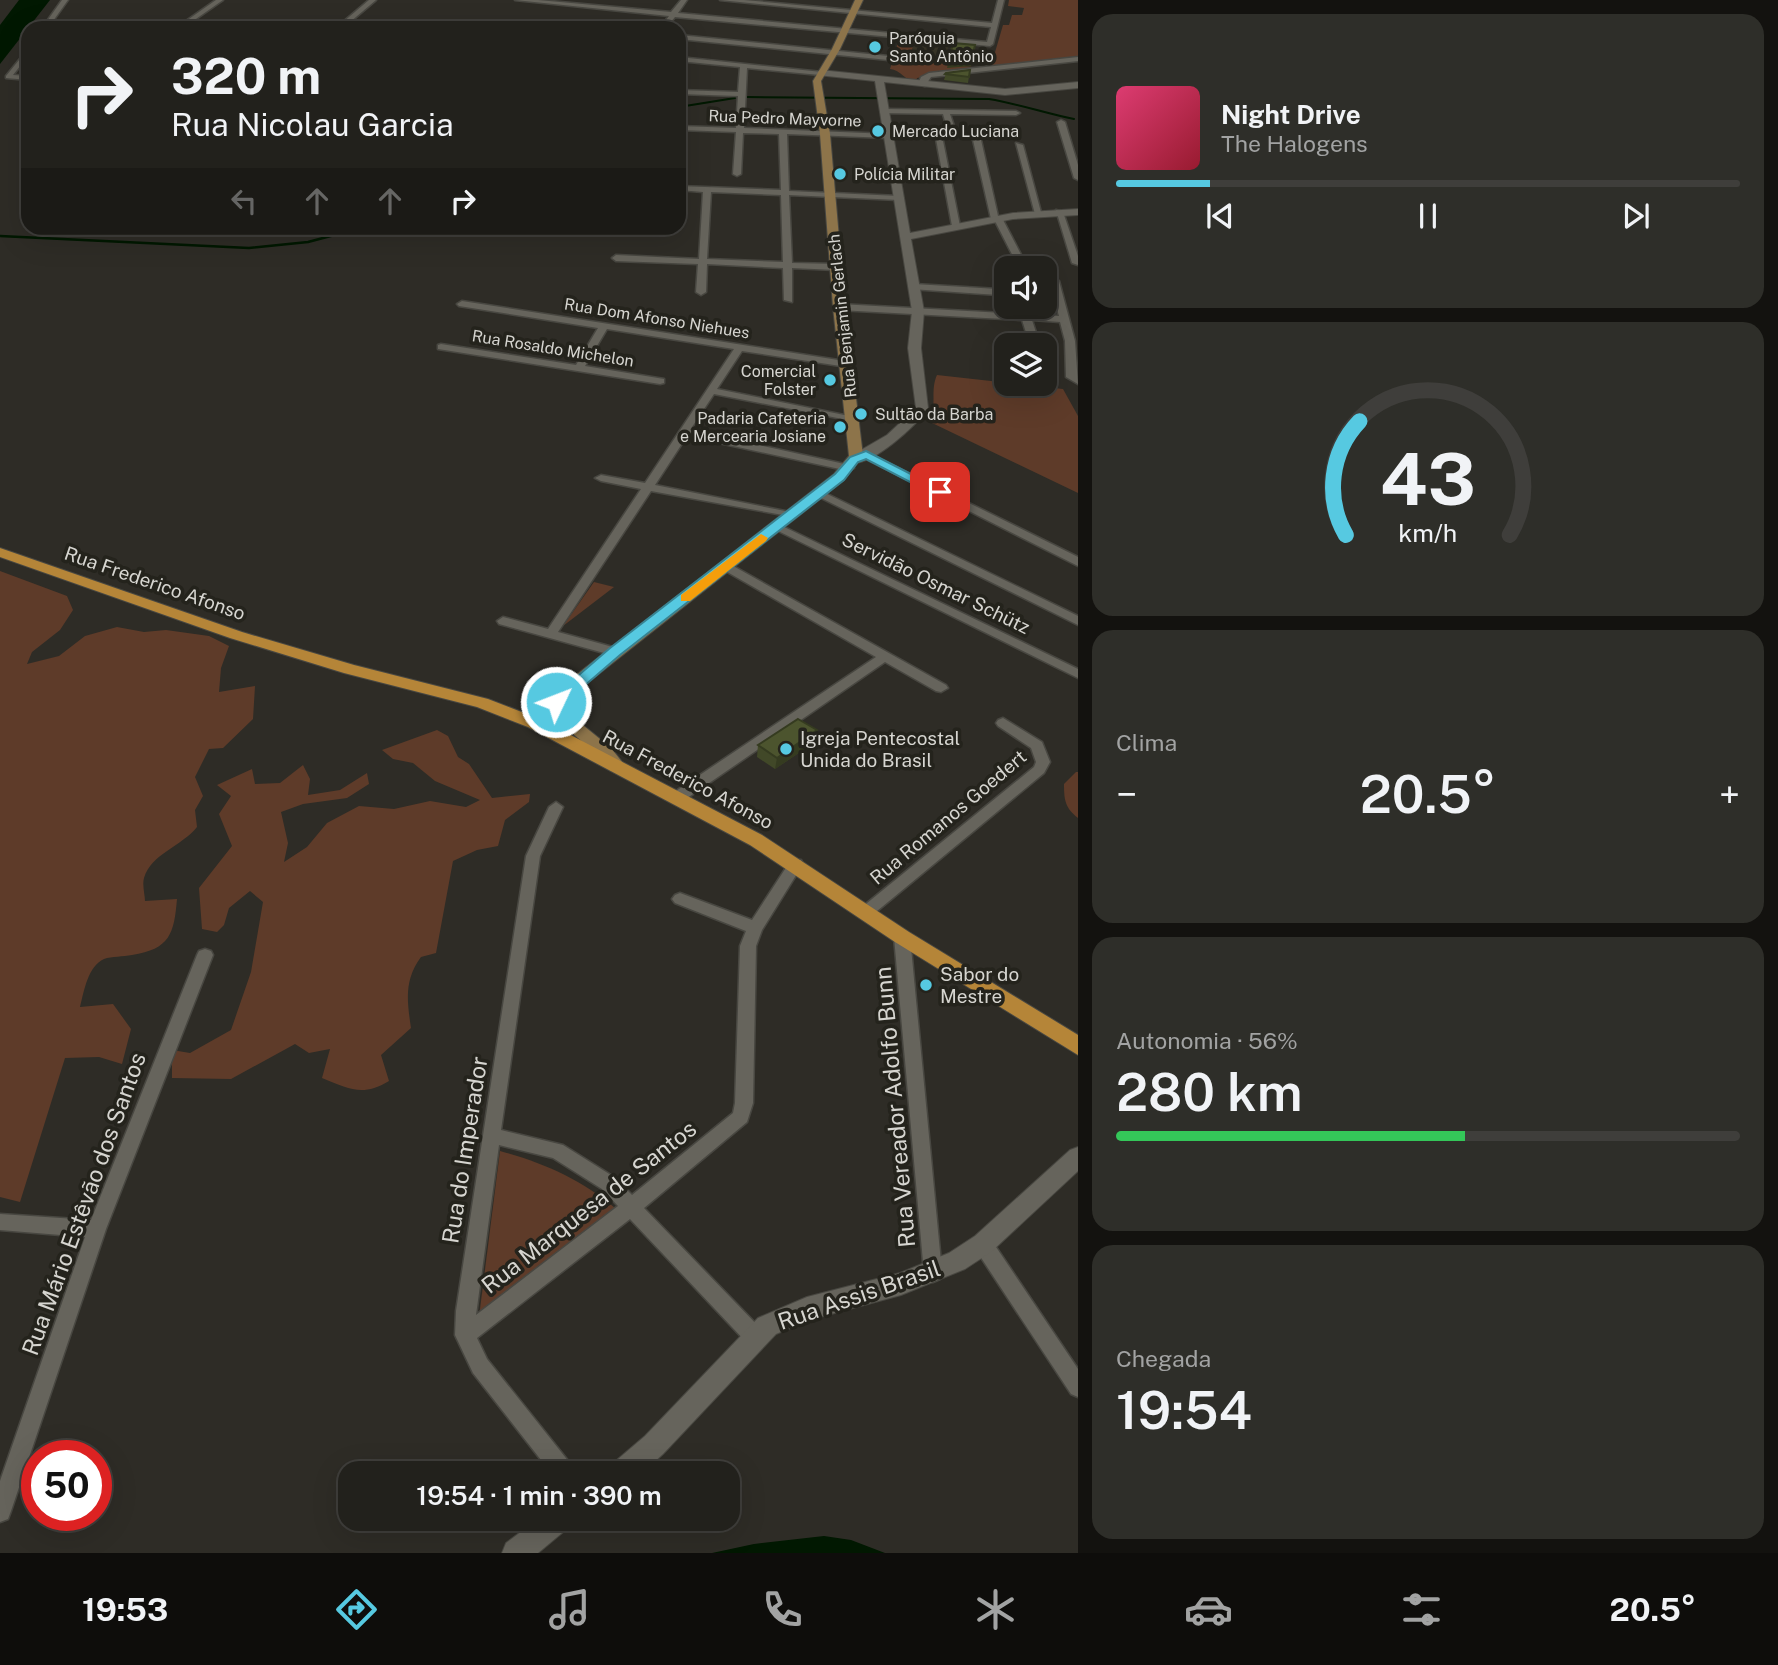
<!DOCTYPE html>
<html lang="pt">
<meta charset="utf-8">
<style>
:root{--surface:#22211c;--page:#2e2e29;--text:#f1f3f6;--muted:#a2a3a3;--line:#3f3e3b;--accent:#56c9e1}
body{margin:0;font-family:"Public Sans",sans-serif;background:var(--page);color:var(--text);height:100vh;display:flex;flex-direction:column;font-size:26px;white-space:nowrap}
*{box-sizing:border-box;margin:0}
p{font-size:23px;color:var(--muted)}
.icon{flex:none;width:38px;height:38px;fill:none;stroke:currentColor;stroke-width:2;stroke-linecap:round;stroke-linejoin:round}
.map{position:relative;flex:1;overflow:hidden}
.sheet{display:flex;flex-direction:column;gap:14px;padding:14px;background:#13120f;width:700px}
.sheet>*{flex:none}
.guide{position:absolute;left:21px;top:21px;width:665px;height:214px;border-radius:21px;box-shadow:0 7px 28px #0002,0 0 0 2px var(--line);background:#22211c;color:var(--text);overflow:hidden}
.buttons{position:absolute;left:994px;top:256px;display:grid;gap:14px}
.buttons a{display:grid;place-items:center;width:63px;height:63px;border-radius:14px;background:var(--surface);box-shadow:0 7px 28px #0002,0 0 0 2px var(--line);font-size:35px}
.speed{position:absolute;left:21px;top:1440px;display:flex;gap:14px;font-size:35px;font-weight:700;text-align:center}
.speed>*{display:grid;place-content:center;width:91px;height:91px;border-radius:50%;background:var(--surface);box-shadow:0 7px 28px #0002,0 0 0 2px var(--line);line-height:1}
.speed .limit{border:10px solid #d22;background:#fff;color:#111}
.pin{position:absolute;display:grid;place-items:center;width:60px;height:60px;color:#fff;margin:-30px;border-radius:14px;box-shadow:0 4px 10px #0006}
.me{position:absolute;width:77px;margin:-38px;rotate:47deg;stroke-linejoin:round;filter:drop-shadow(0 0 5px #0008)}
.turn{display:flex;align-items:center;gap:24px;height:147px;padding:0 35px;font-size:32px}
.turn .icon{width:91px;height:91px;stroke-width:2.5}
.turn b{display:block;font-size:49px;line-height:60px}
.lanes{display:flex;align-items:center;height:66px;padding:0 35px;background:#0003;justify-content:center;gap:35px;direction:ltr}
.lanes .off{opacity:.35}
.big{font-size:52px;font-weight:600;line-height:1.1}
.sheet .card{flex:1;display:flex;flex-direction:column;justify-content:center;gap:10px;min-width:0;padding:0 24px;border-radius:21px;background:var(--page)}
.sheet .dial{align-items:center;gap:0}
.dial svg{height:182px;overflow:visible;fill:none;stroke:var(--line);stroke-width:7;stroke-linecap:round;text-anchor:middle}
.dial text{fill:var(--text);stroke:none}
.song{display:flex;align-items:center;gap:21px}
.cover{width:84px;height:84px;border-radius:10px;background:linear-gradient(135deg,hsl(340 70% 55%),hsl(350 70% 35%))}
.played{height:7px;border-radius:4px;background:linear-gradient(90deg,var(--accent) 15%,var(--line) 15%)}
.keys{display:flex;justify-content:space-around;direction:ltr}
.heat{display:flex;justify-content:space-between;align-items:center;font-size:38px;direction:ltr}
.charge{height:10px;border-radius:5px;background:linear-gradient(90deg,#34c759 56%,var(--line) 0)}
.trip{position:absolute;left:338px;top:1461px;width:402px;height:70px;border-radius:21px;background:var(--surface);box-shadow:0 7px 28px #0002,0 0 0 2px var(--line);font-weight:600;line-height:70px;text-align:center}
.tabs{display:flex;height:112px;justify-content:space-around;align-items:center;background:#0e0d0b;color:var(--muted)}
.tabs .icon{width:49px;height:49px}
.tabs .current{color:var(--accent)}
.tabs b{font-size:32px;color:var(--text)}
main{display:flex;flex:1;min-height:0}
.map>svg:first-child{display:block}
.built{fill:#363326}
.green{fill:#5e3b29}
.water{fill:#011801}
.lines{fill:none;stroke-linecap:round;stroke-linejoin:round}
.stream-far1{stroke:#011801;stroke-width:2}
.stream{stroke:#011801;stroke-width:2.5}
.minor-casing{stroke:#484741;stroke-width:3}
.tertiary-casing{stroke:#484741;stroke-width:2}
.secondary-casing{stroke:#484741;stroke-width:2}
.primary-casing{stroke:#484741;stroke-width:2}
.minor{fill:#66645c;fill-rule:evenodd}
.tertiary{fill:#66645c;fill-rule:evenodd}
.secondary{fill:#8d744a;fill-rule:evenodd}
.primary{fill:#b58538;fill-rule:evenodd}
.wall{fill:#414828}
.shaded-wall{fill:#353b20}
.building{fill:#4c542e;stroke:#353b20;stroke-width:2}
.route{fill:#56c9e1;stroke:#388392;stroke-width:2}
.slow{fill:#f59e0b}
.poi-dot{fill:#56c9e1;stroke:#24231c;stroke-width:2.5}
.labels{text-anchor:middle;stroke-width:7;stroke-linejoin:round;paint-order:stroke}
.far-poi-label{font-size:16px;fill:#d6d5d0;stroke:#24231c;text-anchor:start}
.far-street-label{font-size:16px;fill:#d6d5d0;stroke:#24231c}
.street-label{font-size:19px;fill:#d6d5d0;stroke:#24231c}
.poi-label{font-size:19px;fill:#d6d5d0;stroke:#24231c;text-anchor:start}
.near-street-label{font-size:23px;fill:#d6d5d0;stroke:#24231c}
</style>
<main>
<div class="map">
<svg width="1078" height="1553" viewBox="0 0 1078 1553">
<rect width="100%" height="100%" fill="#2e2c26"/>
<polygon class="built" points="915,41 949,45 943,64 908,60"/>
<g class="green">
<polygon points="1009,0 1078,0 1078,58 991,66 1003,25 1009,25 1012,15 1022,15 1024,8 1008,6"/>
<path d="M899,39L915,41L908,60L973,67L972,69L917,78L916,82C905,81 901,70 890,69Z"/>
<path d="M937,375L1063,389L1078,416V493L930,422C937,405 930,390 937,375Z"/>
<path d="M0,571L67,596L73,610L60,630L32,652L27,664L59,656L85,636L117,627L144,632L166,630L209,636L229,646L221,668L219,692L255,686L253,719L223,748L209,749L195,777L203,796L195,810L197,827C182,846 151,854 144,878C142,885 145,895 145,901L177,899C174,934 170,949 132,955C123,957 112,956 104,959C88,966 84,991 80,1007L113,1004L131,1029L122,1064L99,1057L65,1058L20,1202L0,1197Z"/>
<polygon points="594,582 614,587 563,626"/>
<path d="M437,730L448,736L458,757L469,764L492,798L530,794L529,802L505,820L498,846L477,850L453,861L436,953L421,957C404,980 407,1001 411,1028L381,1055L389,1081C362,1097 350,1089 322,1078L330,1049L309,1053L295,1044L231,1079L172,1078V1050L190,1053L231,1030L251,972L263,902L250,891L229,908L224,925L217,932L202,929L199,888L232,846L219,814L231,796L217,785L252,769L255,784L280,783L303,765L310,779L308,795L340,790L367,773L369,784L347,798L303,804L281,812L288,843L284,862L307,847L327,823L359,806L394,809L430,801L466,807L480,800L435,781L413,763L393,759L382,750Z"/>
<path d="M1076,772H1078V818C1065,808 1064,800 1064,784Z"/>
<path d="M500,1151C544,1163 580,1179 615,1208L479,1317Z"/>
</g>
<g class="water">
<polygon points="19,0 50,0 0,64 0,25"/>
<polygon points="824,1536 851,1540 885,1553 712,1553 754,1544"/>
</g>
<g class="lines">
<g class="stream-far1">
<path d="M746,97L989,99C1019,104 1045,113 1074,119"/>
<polyline points="679,107 735,98"/>
</g>
<polyline class="stream" points="0,236 249,248 308,242 361,228"/>
<defs>
<g id="minor">
<polygon points="62,0 68,0 48,28 42,28"/>
<polygon points="216,0 223,0 183,28 176,28"/>
<polygon points="369,0 376,0 343,28 336,28"/>
<polygon points="515,0 538,0 671,12 681,0 687,0 678,13 987,42 991,27 720,0 744,0 992,23 998,0 1004,0 993,44 990,46 675,17 666,28 660,28 669,16"/>
<polygon points="679,35 888,56 891,58 888,60 679,39"/>
<polygon points="28,49 28,56 13,75 28,76 28,80 6,78 6,76"/>
<path d="M679,57L822,72L820,75L747,68L744,128L889,134L893,136L889,138L787,134L789,191L899,196L903,198L899,200L789,195L792,263L836,264L840,267L836,270L792,268V302L784,300L783,268L707,264L706,292L701,295L696,292L698,264L616,261L612,258L616,255L699,259L703,192L679,190V186L781,190L779,134L743,133L741,174L737,176L733,174L736,132L679,130V126L736,128L738,96L679,94V90L738,92L740,67L679,61ZM711,192L781,195L783,262L707,259Z"/>
<polygon points="1078,57 1078,61 931,77 925,86 918,84 921,77 929,73"/>
<polygon points="885,109 1016,111 1020,113 1016,115 950,114 957,135 953,137 949,135 943,114 882,113 882,109"/>
<polygon points="1061,120 1065,122 1078,165 1078,180 1074,178 1057,122"/>
<polygon points="977,138 981,140 998,216 1002,218 1028,268 1019,268 995,221 991,219 973,140"/>
<polygon points="936,139 943,141 960,226 956,229 952,226"/>
<polygon points="1016,143 1023,145 1042,216 1035,214"/>
<polygon points="1056,210 1063,212 1078,256 1078,265 1072,263"/>
<polygon points="1054,278 1059,281 1075,341 1078,384 1066,377 1065,341 1060,322 1032,320 1040,345 1030,345 1022,320 839,310 834,307 839,304 1059,316 1049,281"/>
<polygon points="914,284 998,289 1003,292 998,295 911,289 911,285"/>
<polygon points="462,301 851,362 852,364 847,367 742,351 717,389 854,417 858,418 858,422 714,394 690,430 849,465 854,468 849,471 687,436 655,485 790,512 796,515 794,517 651,491 558,632 620,649 621,652 620,655 615,656 499,624 497,621 503,617 548,629 641,489 601,481 595,478 601,475 645,483 734,349 607,329 585,366 664,379 664,383 660,384 438,349 438,345 441,344 576,365 598,328 459,306 457,304"/>
<polygon points="866,452 1078,557 1078,566 862,457 862,453"/>
<polygon points="819,490 1078,616 1078,625 815,495 815,491"/>
<polygon points="776,523 1078,669 1078,678 772,528 772,524"/>
<polygon points="726,562 946,685 948,688 941,692 936,691 885,662 683,801 673,801 671,797 673,793 876,657 722,569 722,563"/>
<polygon points="1003,718 1042,742 1050,762 1044,773 871,916 861,916 858,912 861,908 1034,767 1036,762 1031,748 998,726 996,723 998,720"/>
<path d="M556,802L563,807L540,856L501,1130L563,1145L614,1177L632,1195L733,1113L735,1103L740,946L746,931L675,903L672,899L675,895L680,893L752,920L791,860H801L803,864L762,930L756,946L753,1103L747,1122L644,1208L762,1330L765,1337L762,1344L755,1346L748,1344L630,1219L477,1338L487,1359L573,1467L576,1474H552L473,1373L455,1335L456,1311L526,856L549,807ZM499,1145L553,1158L602,1189L618,1206L476,1315Z"/>
<polygon points="902,931 908,933 910,937 942,1273 940,1279 933,1282 926,1279 924,1273 894,937 896,933"/>
<polygon points="205,949 211,951 213,955 106,1229 11,1511 8,1519 0,1522 0,1481 85,1237 0,1230 0,1214 91,1220 197,955 199,951"/>
<polygon points="983,1235 990,1238 1078,1369 1078,1397 1071,1394 976,1250 974,1244 976,1238"/>
</g>
<g id="tertiary">
<path d="M820,70L1005,89L1078,82V88L1005,95L884,82L910,233L1013,213L1078,209V215L1013,219L911,239L924,311L921,348L928,408C916,426 872,467 849,463V457L887,435L916,408L908,348L912,311L875,81L817,75L816,73Z"/>
<polygon points="1078,1147 1078,1171 991,1252 965,1269 901,1295 809,1320 776,1334 663,1454 641,1474 607,1474 611,1465 645,1436 758,1318 807,1297 900,1273 949,1253 975,1236 1070,1150"/>
<polygon points="538,1519 572,1519 568,1528 538,1553 502,1553 506,1543"/>
</g>
<polygon id="secondary" points="855,0 863,0 840,49 821,81 830,134 845,307 863,456 844,480 567,699 565,710 568,713 611,748 626,767 623,771 611,771 599,756 551,715 549,711 553,693 834,474 849,456 833,307 820,134 813,81 832,49"/>
<polygon id="primary" points="0,548 242,632 354,665 488,699 540,719 762,835 909,932 1078,1035 1078,1055 895,942 750,845 528,727 477,707 344,673 230,638 0,557"/>
</defs>
<use href="#minor" class="minor-casing"/>
<use href="#tertiary" class="tertiary-casing"/>
<use href="#secondary" class="secondary-casing"/>
<use href="#primary" class="primary-casing"/>
<use href="#minor" class="minor"/>
<use href="#tertiary" class="tertiary"/>
<use href="#secondary" class="secondary"/>
<use href="#primary" class="primary"/>
</g>
<g class="wall">
<polygon points="970,70 968,83 944,80 946,73"/>
<polygon points="815,742 775,769 757,757 758,745"/>
</g>
<g class="shaded-wall">
<polygon points="972,58 971,66 947,68 949,60"/>
<polygon points="817,730 815,742 775,769 777,758"/>
</g>
<g class="building">
<polygon points="953,43 975,45 972,58 949,60"/>
<polygon points="970,70 969,77 945,74 946,73"/>
<polygon points="798,719 817,730 777,758 758,745"/>
</g>
<polygon class="route" points="866,451 946,492 944,495 935,495 866,459 858,462 844,480 620,655 561,706 551,706 549,702 551,699 610,648 835,474 850,457"/>
<polygon class="slow" points="761,534 768,538 766,541 690,601 681,601 681,595"/>
<g class="poi-dot">
<circle cx="875" cy="47" r="7"/>
<circle cx="878" cy="131" r="7"/>
<circle cx="840" cy="174" r="7"/>
<circle cx="830" cy="380" r="7"/>
<circle cx="861" cy="414" r="7"/>
<circle cx="840" cy="427" r="7"/>
<circle cx="786" cy="749" r="7"/>
<circle cx="926" cy="985" r="7"/>
</g>
<g class="labels">
<g class="far-poi-label">
<text x="889" y="44">Paróquia<tspan x="889" dy="18">Santo Antônio</tspan></text>
<text x="892" y="137">Mercado Luciana</text>
<text x="854" y="180">Polícia Militar</text>
<text x="816" y="377" text-anchor="end">Comercial<tspan x="816" dy="18">Folster</tspan></text>
<text x="875" y="420">Sultão da Barba</text>
<text x="826" y="424" text-anchor="end">Padaria Cafeteria<tspan x="826" dy="18">e Mercearia Josiane</tspan></text>
</g>
<g class="far-street-label">
<text transform="translate(785 118) rotate(2)" y="6">Rua Pedro Mayvorne</text>
<text transform="translate(842 316) rotate(-96)" y="6">Rua Benjamin Gerlach</text>
<text transform="translate(657 318) rotate(9)" y="6">Rua Dom Afonso Niehues</text>
<text transform="translate(553 348) rotate(9)" y="6">Rua Rosaldo Michelon</text>
</g>
<g class="street-label">
<text transform="translate(155 583) rotate(19)" y="7">Rua Frederico Afonso</text>
<text transform="translate(936 583) rotate(26)" y="7">Servidão Osmar Schütz</text>
<text transform="translate(688 779) rotate(28)" y="7">Rua Frederico Afonso</text>
<text transform="translate(948 817) rotate(-40)" y="7">Rua Romanos Goedert</text>
</g>
<g class="poi-label">
<text x="800" y="745">Igreja Pentecostal<tspan x="800" dy="22">Unida do Brasil</tspan></text>
<text x="940" y="981">Sabor do<tspan x="940" dy="22">Mestre</tspan></text>
</g>
<g class="near-street-label">
<text transform="translate(895 1107) rotate(-95)" y="8">Rua Vereador Adolfo Bunn</text>
<text transform="translate(465 1150) rotate(-81)" y="8">Rua do Imperador</text>
<text transform="translate(84 1204) rotate(-70)" y="8">Rua Mário Estêvão dos Santos</text>
<text transform="translate(589 1207) rotate(-38)" y="8">Rua Marquesa de Santos</text>
<text transform="translate(859 1295) rotate(-19)" y="8">Rua Assis Brasil</text>
</g>
</g>
</svg>
<div class="buttons">
<a><svg class="icon" aria-label="sound" viewBox="0 0 24 24"><path d="M4 9h4l5-4v14l-5-4H4zM17 9q2 3 0 6"/></svg></a>
<a><svg class="icon" aria-label="layers" viewBox="0 0 24 24"><path d="M12 4l9 5-9 5-9-5zM3 14l9 5 9-5"/></svg></a>
</div>
<div class="speed"><div class="limit">50</div></div>
<div class="pin" style="left:940px;top:492px;background:#d93025"><svg class="icon" aria-label="arrive" viewBox="0 0 24 24"><path d="M6 21V4h12l-3 4 3 4H6"/></svg></div>
<svg class="me" style="left:556px;top:702px" viewBox="-20 -20 40 40"><circle r="17" fill="#56c9e1" stroke="#fff" stroke-width="3"/><path d="M0-11L8 9 0 5-8 9z" fill="#fff"/></svg>
<div class="trip">19:54 · 1 min · 390 m</div>
<div class="guide">
<div class="turn"><svg class="icon" aria-label="right" viewBox="0 0 24 24"><path d="M7 20v-9h11M14 6l5 5-5 5"/></svg><div><b>320 m</b>Rua Nicolau Garcia</div></div>
<div class="lanes"><svg class="icon off" aria-label="left" viewBox="0 0 24 24"><path d="M17 20v-9H6M10 6l-5 5 5 5"/></svg><svg class="icon off" aria-label="ahead" viewBox="0 0 24 24"><path d="M12 20V5M6 11l6-6 6 6"/></svg><svg class="icon off" aria-label="ahead" viewBox="0 0 24 24"><path d="M12 20V5M6 11l6-6 6 6"/></svg><svg class="icon" aria-label="right" viewBox="0 0 24 24"><path d="M7 20v-9h11M14 6l5 5-5 5"/></svg></div>
</div>
</div>
<section class="sheet">
<div class="card">
<div class="song"><i class="cover"></i><div><b>Night Drive</b><p>The Halogens</p></div></div>
<div class="played"></div>
<div class="keys"><svg class="icon" aria-label="previous" viewBox="0 0 24 24"><path d="M18 5L8 12l10 7zM5 5v14"/></svg><svg class="icon" aria-label="pause" viewBox="0 0 24 24"><path d="M8 5v14M16 5v14"/></svg><svg class="icon" aria-label="next" viewBox="0 0 24 24"><path d="M6 5l10 7-10 7zM19 5v14"/></svg></div>
</div>
<div class="card dial"><svg viewBox="0 0 100 80">
<path d="M14 69A42 42 0 1 1 86 69"/>
<path d="M14 69A42 42 0 0 1 20 19" stroke="#56c9e1"/>
<text x="50" y="56" font-size="32" font-weight="700">43</text>
<text x="50" y="72" font-size="11">km/h</text>
</svg></div>
<div class="card"><p>Clima</p>
<div class="heat"><a>−</a><b class="big">20.5°</b><a>+</a></div>
</div>
<div class="card"><p>Autonomia · 56%</p><b class="big">280 km</b><div class="charge"></div></div>
<div class="card"><p>Chegada</p><b class="big">19:54</b></div>
</section>
</main>
<nav class="tabs">
<b>19:53</b>
<svg class="icon current" aria-label="directions" viewBox="0 0 24 24"><path d="M12 3l9 9-9 9-9-9zM9 14v-3h6M13 9l2 2-2 2"/></svg>
<svg class="icon" aria-label="music" viewBox="0 0 24 24"><path d="M9 18V5l10-2v13"/><circle cx="6" cy="18" r="3"/><circle cx="16" cy="16" r="3"/></svg>
<svg class="icon" aria-label="phone" viewBox="0 0 24 24"><path d="M5 4h4l2 5-3 2q2 4 5 5l2-3 5 2v4C11 20 4 13 5 4z"/></svg>
<svg class="icon" aria-label="climate" viewBox="0 0 24 24"><path d="M12 3v18M4 7l16 10M4 17L20 7"/></svg>
<svg class="icon" aria-label="car" viewBox="0 0 24 24"><path d="M5 17H2v-5l4-1 3-4h7l3 4 3 1v5h-3M9 17h6M6 11h13"/><circle cx="7" cy="17" r="2"/><circle cx="17" cy="17" r="2"/></svg>
<svg class="icon" aria-label="filters" viewBox="0 0 24 24"><path d="M4 7h16M4 17h16"/><circle cx="9" cy="7" r="2"/><circle cx="15" cy="17" r="2"/></svg>
<b>20.5°</b>
</nav>
